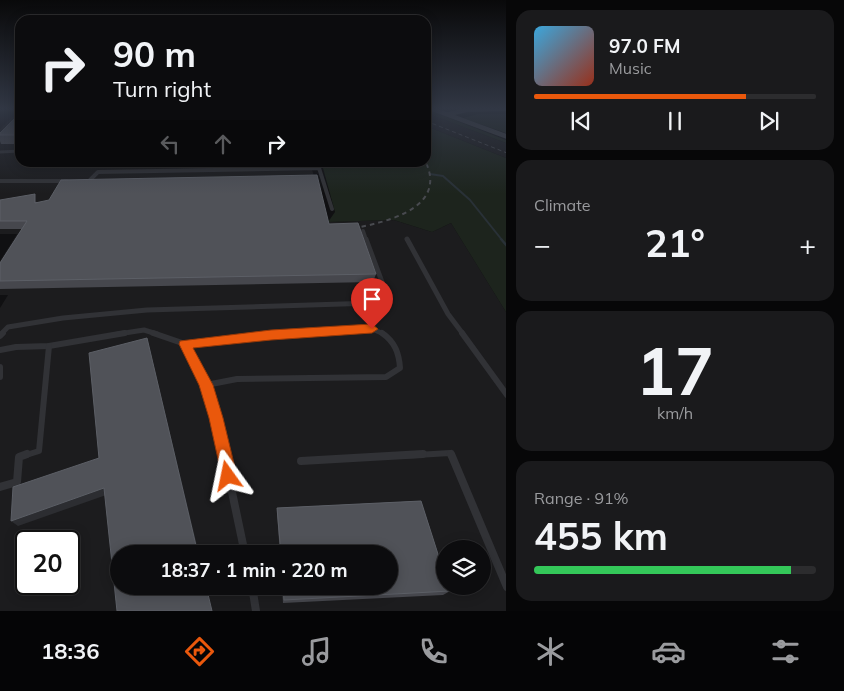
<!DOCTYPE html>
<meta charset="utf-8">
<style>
:root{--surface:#0c0c0e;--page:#1a1a1c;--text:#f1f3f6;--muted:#9a9b9e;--line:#2c2c2e;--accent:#ea580c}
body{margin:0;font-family:Mulish,sans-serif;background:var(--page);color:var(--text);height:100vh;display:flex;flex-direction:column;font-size:19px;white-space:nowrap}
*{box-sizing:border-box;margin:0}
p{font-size:16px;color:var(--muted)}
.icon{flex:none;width:28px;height:28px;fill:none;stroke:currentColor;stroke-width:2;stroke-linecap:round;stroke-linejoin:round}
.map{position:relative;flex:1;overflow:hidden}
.panel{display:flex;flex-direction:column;gap:10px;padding:10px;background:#070708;width:338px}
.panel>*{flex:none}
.guide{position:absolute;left:15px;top:15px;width:416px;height:152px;border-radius:15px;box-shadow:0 2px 12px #0003,0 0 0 1px var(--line);background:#0c0c0e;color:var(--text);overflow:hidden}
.controls{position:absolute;left:436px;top:540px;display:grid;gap:10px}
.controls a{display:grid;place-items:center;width:55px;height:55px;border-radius:50%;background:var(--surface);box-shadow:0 2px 12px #0003,0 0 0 1px var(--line);font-size:25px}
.speed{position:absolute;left:15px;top:530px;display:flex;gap:10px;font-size:25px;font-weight:700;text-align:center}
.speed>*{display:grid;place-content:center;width:65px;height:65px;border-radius:50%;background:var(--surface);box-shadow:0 2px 12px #0003,0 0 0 1px var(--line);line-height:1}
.speed .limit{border:2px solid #111;border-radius:8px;background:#fff;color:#111}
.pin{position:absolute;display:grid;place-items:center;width:42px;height:42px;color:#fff;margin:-51px -21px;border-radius:50% 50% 50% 0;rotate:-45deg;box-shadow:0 0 5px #0007}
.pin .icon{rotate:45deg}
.me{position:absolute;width:55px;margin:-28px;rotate:348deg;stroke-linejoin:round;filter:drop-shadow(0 0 4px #0008)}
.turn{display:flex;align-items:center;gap:18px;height:105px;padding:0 15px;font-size:22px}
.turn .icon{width:65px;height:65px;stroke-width:2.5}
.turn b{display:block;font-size:35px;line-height:42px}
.lanes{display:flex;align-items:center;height:48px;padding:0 15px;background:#0003;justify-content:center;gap:25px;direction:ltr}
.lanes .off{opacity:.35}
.big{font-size:38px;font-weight:700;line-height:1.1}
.panel .card{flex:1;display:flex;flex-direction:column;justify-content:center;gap:8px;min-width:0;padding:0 18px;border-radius:15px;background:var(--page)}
.panel .dial{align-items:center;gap:0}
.dial b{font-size:65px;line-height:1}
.song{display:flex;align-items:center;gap:15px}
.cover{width:60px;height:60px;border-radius:8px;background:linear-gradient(135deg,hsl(200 70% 55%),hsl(10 70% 35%))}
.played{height:5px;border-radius:2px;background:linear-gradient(90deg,var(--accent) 75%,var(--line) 75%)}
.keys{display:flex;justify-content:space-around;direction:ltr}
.heat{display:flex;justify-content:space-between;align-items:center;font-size:28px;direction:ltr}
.charge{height:8px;border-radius:4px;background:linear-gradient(90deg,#34c759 91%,var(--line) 0)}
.trip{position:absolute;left:110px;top:545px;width:288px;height:50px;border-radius:25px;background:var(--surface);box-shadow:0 2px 12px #0003,0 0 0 1px var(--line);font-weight:700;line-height:50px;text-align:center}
.dock{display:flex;height:80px;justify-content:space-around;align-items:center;background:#050506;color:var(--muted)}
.dock .icon{width:35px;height:35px}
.dock .active{color:var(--accent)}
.dock b{font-size:22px;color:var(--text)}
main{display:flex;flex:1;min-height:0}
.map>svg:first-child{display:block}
.built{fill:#1c1c1e;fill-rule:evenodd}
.green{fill:#1d241d}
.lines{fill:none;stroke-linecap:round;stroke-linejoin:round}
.stream-far1{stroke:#293137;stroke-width:2}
.stream{stroke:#293137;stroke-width:2.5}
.lane-far4{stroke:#313236;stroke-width:3}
.lane-far3{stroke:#313236;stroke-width:4}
.lane-far2{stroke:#313236;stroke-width:5}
.lane-far1{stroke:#313236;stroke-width:6}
.lane{stroke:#313236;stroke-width:8}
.secondary{fill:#3f4146;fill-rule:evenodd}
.rail-far1{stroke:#484a4f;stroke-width:1;stroke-dasharray:4 3;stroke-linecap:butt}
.rail{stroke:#484a4f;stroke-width:2;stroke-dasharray:4.5 4;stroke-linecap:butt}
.wall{fill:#46474d}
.shaded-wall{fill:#2c2d31}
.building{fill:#505258;stroke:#5c5f66}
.route{fill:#ea580c;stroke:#983908}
</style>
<main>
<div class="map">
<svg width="507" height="611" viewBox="0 0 507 611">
<rect width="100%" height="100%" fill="#101012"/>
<g class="built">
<polygon points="426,113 506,143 506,158 426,126"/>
<path d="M12,117H20V162L310,163L328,222L394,220L432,232L451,223L506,312V611H0V308L8,295H0V261L17,234H0V129ZM26,541H69V584H26ZM445,549H482V586H445ZM119,554H389V586H119Z"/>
</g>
<g class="green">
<polygon points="426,109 506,140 506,143 426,113"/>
<polygon points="478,114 506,114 506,133 463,118"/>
<polygon points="426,126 506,158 506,312 451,223 432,232 394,220 328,222 335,212 323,168 317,163 426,162"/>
</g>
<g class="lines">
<polyline class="stream-far1" points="430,174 443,176 470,200 502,240"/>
<polyline class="stream" points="501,239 507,246"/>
<polyline class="lane-far4" points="0,152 20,151"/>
<g class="lane-far3">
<polyline points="0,181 67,181"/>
<polyline points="85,181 89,181 98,172 319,168 332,209"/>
<polyline points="363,231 366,240"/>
</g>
<g class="lane-far2">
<polyline points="407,239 448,314 463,334"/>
<polyline points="1,334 8,327 63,318 147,310 374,303 381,298 385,290 366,239"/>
<polyline points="118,334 144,330 157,334"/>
<polyline points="281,334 372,329 384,334"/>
</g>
<g class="lane-far1">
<polyline points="153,333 185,344 206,385 216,417 224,456"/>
<polyline points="462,333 507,395"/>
<polyline points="0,336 3,333"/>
<polyline points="185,344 302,333"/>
<polyline points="0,350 16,347 49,346 125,333"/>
<polyline points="0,367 0,377"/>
<path d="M206,385L237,379L386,377L400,368C399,353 395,342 382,333"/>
<polyline points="23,456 39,451 49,346"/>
<polyline points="400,456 450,453 451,456"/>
</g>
<g class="lane">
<polyline points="224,454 245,554"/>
<polyline points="451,454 507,587"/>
<polyline points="301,461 423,454"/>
<polyline points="0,487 17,482 19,457 27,454"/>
<polyline points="252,586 256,611"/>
</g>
<polygon class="secondary" points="426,109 436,109 447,112 463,109 507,109 507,111 467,112 455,115 507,134 507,139"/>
<g class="rail-far1">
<polyline points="426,121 507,153"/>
<polyline points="426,162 428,167"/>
</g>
<path class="rail" d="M345,230C377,224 446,212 427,165"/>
</g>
<g class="wall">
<polygon points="20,113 20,144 1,144 0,141 0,133"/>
<polygon points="0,200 38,202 329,224 376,274 373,282 0,289 0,263 22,229 0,229"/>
<polygon points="421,501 445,576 445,586 448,586 450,591 443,595 283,603 282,586 389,586 389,554 280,554 277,513 277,508"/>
</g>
<g class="shaded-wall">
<polygon points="147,338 149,346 199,554 198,554"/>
<polygon points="104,488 109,494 18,526 11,521"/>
</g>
<g class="building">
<polygon points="20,113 20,135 0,135 0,133"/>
<polygon points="317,175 329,224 358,223 376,274 0,281 0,263 27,221 0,221 0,200 35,194 35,203 49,200 61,180"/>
<polygon points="147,338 198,554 119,554 119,586 206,586 212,611 117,611 104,488 11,521 13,487 99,458 89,353"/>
<polygon points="421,501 445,576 445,586 448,586 450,591 284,600 283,586 389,586 389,554 281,554 277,508"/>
</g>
<linearGradient id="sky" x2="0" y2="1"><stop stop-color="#09090a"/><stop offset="0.56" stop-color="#313744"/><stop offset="1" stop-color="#313744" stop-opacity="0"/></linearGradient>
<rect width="507" height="194" fill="url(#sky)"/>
<polygon class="route" points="372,324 378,329 372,333 271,340 193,348 213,385 223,418 237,476 234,482 228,484 223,482 209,418 199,385 179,344 180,341 271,330"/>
</svg>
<div class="controls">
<a><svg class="icon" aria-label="layers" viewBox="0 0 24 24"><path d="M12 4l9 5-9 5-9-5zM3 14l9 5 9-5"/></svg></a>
</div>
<div class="speed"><div class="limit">20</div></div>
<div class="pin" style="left:372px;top:329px;background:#d93025"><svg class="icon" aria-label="arrive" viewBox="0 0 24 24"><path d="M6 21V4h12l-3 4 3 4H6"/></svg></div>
<svg class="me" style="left:228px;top:476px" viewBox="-20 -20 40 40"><path d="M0-17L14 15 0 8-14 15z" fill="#ea580c" stroke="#fff" stroke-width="4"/></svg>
<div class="trip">18:37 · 1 min · 220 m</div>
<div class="guide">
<div class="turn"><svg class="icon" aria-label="right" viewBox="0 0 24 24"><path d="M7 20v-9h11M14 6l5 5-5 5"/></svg><div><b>90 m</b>Turn right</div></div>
<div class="lanes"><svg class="icon off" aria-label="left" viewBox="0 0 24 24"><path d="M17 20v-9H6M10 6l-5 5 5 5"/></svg><svg class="icon off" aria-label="ahead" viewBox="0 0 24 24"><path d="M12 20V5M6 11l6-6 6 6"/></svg><svg class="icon" aria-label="right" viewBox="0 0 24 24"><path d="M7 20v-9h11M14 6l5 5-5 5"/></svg></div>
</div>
</div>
<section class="panel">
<div class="card">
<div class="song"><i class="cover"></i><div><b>97.0 FM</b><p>Music</p></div></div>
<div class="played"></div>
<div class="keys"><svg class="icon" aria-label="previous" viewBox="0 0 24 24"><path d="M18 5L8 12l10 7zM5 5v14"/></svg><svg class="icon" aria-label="pause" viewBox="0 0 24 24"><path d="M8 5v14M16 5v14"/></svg><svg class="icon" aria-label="next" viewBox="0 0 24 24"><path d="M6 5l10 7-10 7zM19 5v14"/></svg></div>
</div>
<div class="card"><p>Climate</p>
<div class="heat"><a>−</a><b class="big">21°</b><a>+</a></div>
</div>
<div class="card dial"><b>17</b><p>km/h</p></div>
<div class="card"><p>Range · 91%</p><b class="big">455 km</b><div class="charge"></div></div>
</section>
</main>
<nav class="dock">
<b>18:36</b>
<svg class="icon active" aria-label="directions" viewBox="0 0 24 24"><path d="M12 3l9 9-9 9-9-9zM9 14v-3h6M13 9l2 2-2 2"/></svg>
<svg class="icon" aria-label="music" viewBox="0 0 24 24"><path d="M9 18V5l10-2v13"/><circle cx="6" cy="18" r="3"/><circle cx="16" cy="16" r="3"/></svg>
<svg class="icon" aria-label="phone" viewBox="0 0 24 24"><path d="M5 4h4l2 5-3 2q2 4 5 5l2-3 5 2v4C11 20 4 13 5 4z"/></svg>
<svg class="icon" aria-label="climate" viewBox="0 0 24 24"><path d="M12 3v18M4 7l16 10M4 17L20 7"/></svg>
<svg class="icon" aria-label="car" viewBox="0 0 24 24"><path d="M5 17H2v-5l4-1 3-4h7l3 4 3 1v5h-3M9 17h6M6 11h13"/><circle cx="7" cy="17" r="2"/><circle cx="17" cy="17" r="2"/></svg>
<svg class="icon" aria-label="filters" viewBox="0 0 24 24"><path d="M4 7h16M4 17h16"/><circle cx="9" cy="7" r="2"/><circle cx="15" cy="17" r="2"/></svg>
</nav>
